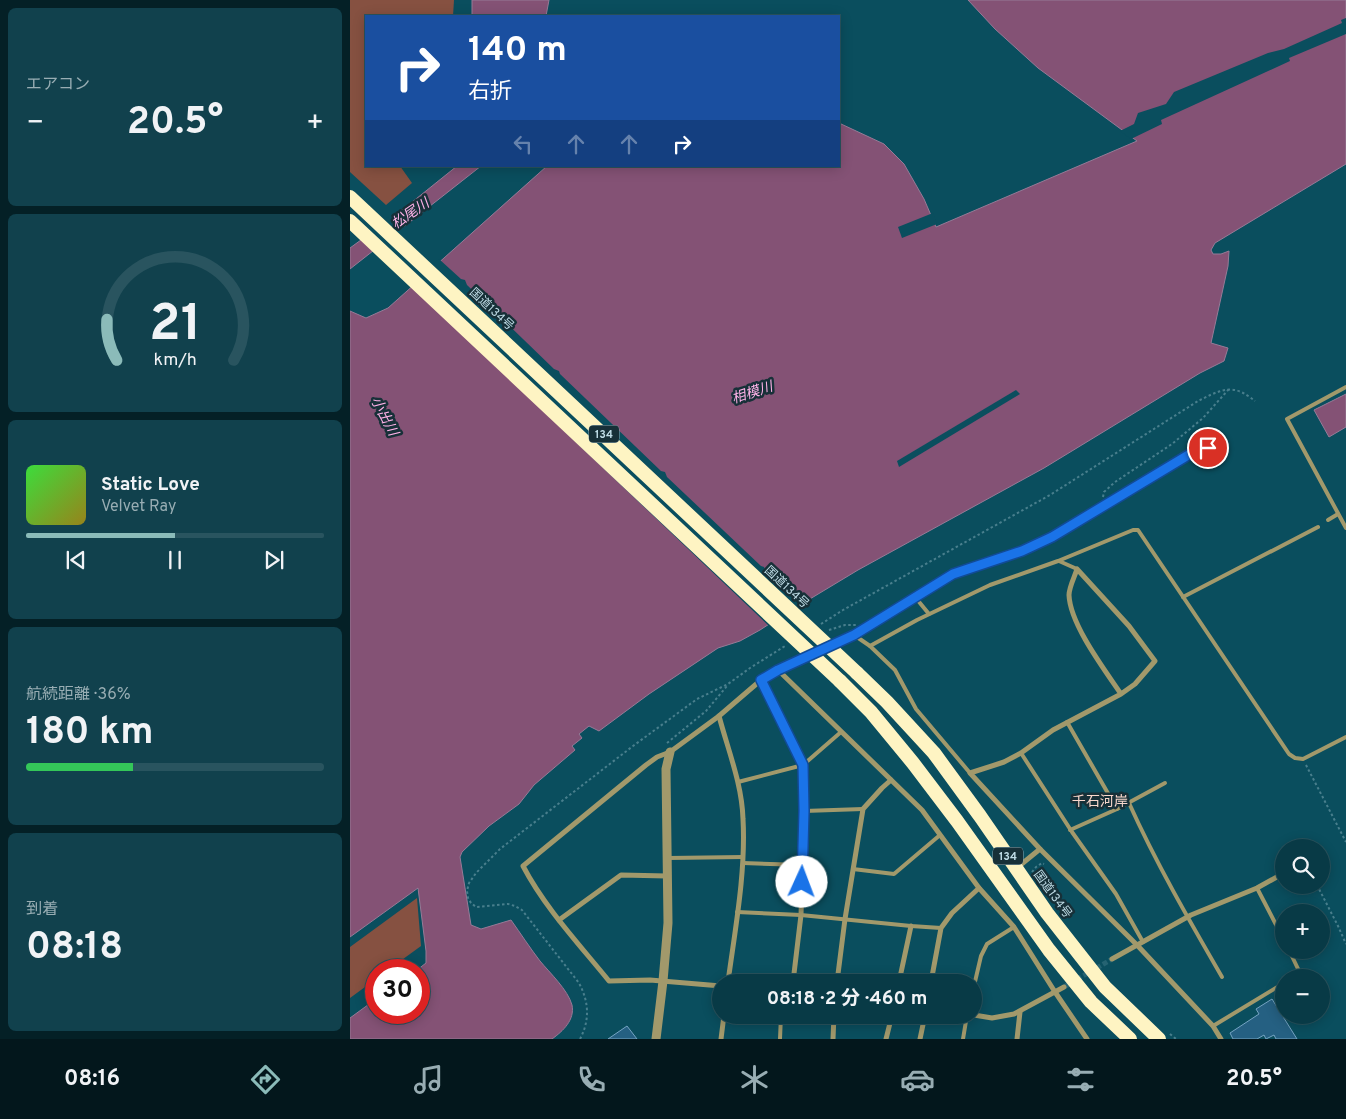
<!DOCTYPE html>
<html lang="ja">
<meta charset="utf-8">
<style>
:root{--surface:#083a46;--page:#11414d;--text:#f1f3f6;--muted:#98adb3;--line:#29545f;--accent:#8bbbb9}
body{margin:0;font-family:Overpass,"Noto Sans JP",sans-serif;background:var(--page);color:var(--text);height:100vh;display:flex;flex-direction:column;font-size:19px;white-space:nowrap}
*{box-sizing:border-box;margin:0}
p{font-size:16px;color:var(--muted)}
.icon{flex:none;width:28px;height:28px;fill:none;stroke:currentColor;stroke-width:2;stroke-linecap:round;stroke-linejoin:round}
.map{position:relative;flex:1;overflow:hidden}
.side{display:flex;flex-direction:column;gap:8px;padding:8px;background:#042026;width:350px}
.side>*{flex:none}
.top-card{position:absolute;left:15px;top:15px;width:475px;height:152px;border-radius:0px;box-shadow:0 2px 12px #0003,0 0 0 1px var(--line);background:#1a4fa0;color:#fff;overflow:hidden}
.tools{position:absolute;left:925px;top:839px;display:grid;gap:10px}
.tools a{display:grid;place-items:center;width:55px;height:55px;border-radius:50%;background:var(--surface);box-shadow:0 2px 12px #0003,0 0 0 1px var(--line);font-size:25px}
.speed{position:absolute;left:15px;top:959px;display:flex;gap:10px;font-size:25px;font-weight:700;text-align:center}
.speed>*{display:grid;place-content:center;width:65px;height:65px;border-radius:50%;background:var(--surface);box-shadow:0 2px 12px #0003,0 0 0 1px var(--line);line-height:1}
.speed .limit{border:8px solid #d22;background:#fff;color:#111}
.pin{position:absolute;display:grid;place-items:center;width:42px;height:42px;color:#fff;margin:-21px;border:2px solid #fff;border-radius:50%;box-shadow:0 1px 5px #0007}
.me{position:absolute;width:55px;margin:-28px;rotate:2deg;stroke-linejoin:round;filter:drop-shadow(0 0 4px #0008)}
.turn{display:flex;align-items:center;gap:18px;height:105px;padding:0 20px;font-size:22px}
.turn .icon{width:65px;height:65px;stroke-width:2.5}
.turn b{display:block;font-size:35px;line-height:42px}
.lanes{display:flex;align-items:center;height:48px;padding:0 20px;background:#0003;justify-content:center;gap:25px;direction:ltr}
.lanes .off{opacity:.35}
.big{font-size:38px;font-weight:700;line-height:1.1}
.side .widget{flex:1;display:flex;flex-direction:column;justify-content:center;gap:8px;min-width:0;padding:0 18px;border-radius:8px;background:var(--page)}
.side .dial{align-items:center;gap:0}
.dial svg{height:130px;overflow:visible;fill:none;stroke:var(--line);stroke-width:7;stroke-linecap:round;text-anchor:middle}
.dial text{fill:var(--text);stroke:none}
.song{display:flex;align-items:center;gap:15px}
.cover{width:60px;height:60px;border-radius:8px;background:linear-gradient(135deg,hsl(120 70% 55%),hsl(50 70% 35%))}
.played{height:5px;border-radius:2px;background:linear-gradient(90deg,var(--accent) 50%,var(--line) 50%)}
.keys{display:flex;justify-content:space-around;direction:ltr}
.heat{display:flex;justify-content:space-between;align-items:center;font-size:28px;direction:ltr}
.charge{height:8px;border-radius:4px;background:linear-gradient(90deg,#34c759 36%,var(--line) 0)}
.trip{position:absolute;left:362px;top:974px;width:270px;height:50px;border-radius:25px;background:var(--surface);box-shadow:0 2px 12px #0003,0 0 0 1px var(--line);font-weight:700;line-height:50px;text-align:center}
.tabs{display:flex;height:80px;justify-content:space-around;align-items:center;background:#03171c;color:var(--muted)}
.tabs .icon{width:35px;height:35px}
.tabs .selected{color:var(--accent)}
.tabs b{font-size:22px;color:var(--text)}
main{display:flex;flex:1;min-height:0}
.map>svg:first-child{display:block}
.green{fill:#865141}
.water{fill:#845275;stroke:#967b97}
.pier{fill:#0a4e5e}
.building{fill:#256082;stroke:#76a4c3}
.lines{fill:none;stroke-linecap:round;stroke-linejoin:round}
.minor-tunnel{stroke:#256372;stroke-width:5;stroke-dasharray:5 2.5;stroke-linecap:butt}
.path{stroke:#497f8d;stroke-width:2;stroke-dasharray:2.5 2.5;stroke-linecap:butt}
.service{stroke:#a2996b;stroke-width:4}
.minor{stroke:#a2996b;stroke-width:5}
.tertiary{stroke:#a2996b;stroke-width:9}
.trunk{stroke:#fef4c3;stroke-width:14}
.trunk-bridge{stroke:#fef4c3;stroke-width:14}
.route-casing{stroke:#114b97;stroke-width:12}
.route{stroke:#1a73e8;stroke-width:9}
.labels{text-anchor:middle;stroke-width:5;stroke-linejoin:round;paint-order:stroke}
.shield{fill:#173038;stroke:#8da8b2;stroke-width:1}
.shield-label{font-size:11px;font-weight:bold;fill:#bfdce6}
.street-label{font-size:12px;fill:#bfdce6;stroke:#173038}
.water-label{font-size:14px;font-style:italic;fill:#feb1e7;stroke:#173038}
.neighbourhood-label{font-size:14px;fill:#f9d8cd;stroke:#173038}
</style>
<main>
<section class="side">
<div class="widget"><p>エアコン</p>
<div class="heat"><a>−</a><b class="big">20.5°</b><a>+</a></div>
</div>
<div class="widget dial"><svg viewBox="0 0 100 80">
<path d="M14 69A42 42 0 1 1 86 69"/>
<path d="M14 69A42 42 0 0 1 8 44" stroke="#8bbbb9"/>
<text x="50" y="56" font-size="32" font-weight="700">21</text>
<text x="50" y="72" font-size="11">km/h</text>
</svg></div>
<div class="widget">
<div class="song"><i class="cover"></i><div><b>Static Love</b><p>Velvet Ray</p></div></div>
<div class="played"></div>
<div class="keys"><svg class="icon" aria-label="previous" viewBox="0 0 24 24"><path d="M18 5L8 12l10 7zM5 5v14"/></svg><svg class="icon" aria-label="pause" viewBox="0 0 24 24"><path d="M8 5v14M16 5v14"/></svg><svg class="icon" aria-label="next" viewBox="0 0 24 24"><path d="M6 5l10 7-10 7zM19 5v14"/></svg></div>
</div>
<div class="widget"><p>航続距離 · 36%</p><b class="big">180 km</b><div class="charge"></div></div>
<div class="widget"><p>到着</p><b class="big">08:18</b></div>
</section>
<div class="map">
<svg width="996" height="1039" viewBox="0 0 996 1039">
<rect width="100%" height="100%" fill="#0a4e5e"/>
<g class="green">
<polygon points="0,0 104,0 103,16 16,16 16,166 50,166 62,183 36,205 0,172"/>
<polygon points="67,898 71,946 38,970 26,970 26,979 0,998 0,947"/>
</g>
<g class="water">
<polygon points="122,0 199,0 196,16 122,16"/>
<path d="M618,0H996V164L865,243L861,250L863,254H871L879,251L878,266L861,343L878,348L874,361L850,373L694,468L508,570L430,617L410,630L390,641L368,648L299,694L249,731L239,726L229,734L232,738L222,746L225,750L184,785L169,804L139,826L112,852L110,857L121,925L131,929L161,920C171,934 180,948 190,961C200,973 218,990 222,1005C225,1020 213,1031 202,1039H0V1018L26,999V1012H69V970H67L76,963V951L68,888L0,937V311L16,318L38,308L197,166H489V123L534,144L554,164L574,199L586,227L787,141L688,68L645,29Z"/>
<polygon points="107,166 131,166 0,269 0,248 56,207"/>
<polygon points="996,394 996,427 979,437 964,410"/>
</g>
<g class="pier">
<polygon points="996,18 996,34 939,58 940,61 811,120 812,124 781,139 770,131 784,124 788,113 816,104 824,92 918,53 934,49 992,23 991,20"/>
<polygon points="583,213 587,224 552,238 548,227"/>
<polygon points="42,214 56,228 26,252 11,238"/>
<polygon points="89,259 111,279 115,280 117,285 204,369 209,371 210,374 311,471 315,472 317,477 411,566 414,567 416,572 453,606 420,627 61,285"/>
<polygon points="666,390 670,394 549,467 547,461"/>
</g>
<g class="building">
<polygon points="922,999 947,1039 926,1039 924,1035 916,1039 914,1035 907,1039 883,1039 880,1033 909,1014 906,1009"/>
<polygon points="277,1026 287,1039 258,1039"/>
</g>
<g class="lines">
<polyline class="minor-tunnel" points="714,987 762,959"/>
<g class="path">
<polyline points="753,497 754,492 765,482 822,444 853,418 879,389"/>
<path d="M471,624L493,610L700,495L848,401C861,395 876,385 891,392C896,394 901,398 905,401"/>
<polyline points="479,630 495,625 506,625"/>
<polyline points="317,743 356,711 377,686"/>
<polyline points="956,765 996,842"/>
<polyline points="682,872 686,867 692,863 694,864"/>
<polyline points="967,885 988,926 996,944"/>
<polyline points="820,1034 826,1039"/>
<path d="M230,1039C240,1020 239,1002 229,983L172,910L165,906L158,904L126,907L121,903L118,898L117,891L119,883L126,873L150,849L283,746L347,699L378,684L400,668L435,646"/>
</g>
<g class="service">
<polyline points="996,387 937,419 996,528"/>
<polyline points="978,520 988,514"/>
<polyline points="709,561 727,569"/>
<polyline points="565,597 579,614"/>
<polyline points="833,597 968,527"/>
<polyline points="504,635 520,646 545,670 566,709 620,773"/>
<polyline points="520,646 567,620 640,585 708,561 783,530 788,530 939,754 945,758 953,759 996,737"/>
<polyline points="717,722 767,809"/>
<polyline points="671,753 722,832 766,894 793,942"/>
<polyline points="388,782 453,765 491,732"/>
<path d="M779,803C806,863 839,920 872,977"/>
<polyline points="454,811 513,809"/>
<polyline points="720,830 767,809 815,783"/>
<polyline points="318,858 393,857"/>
<polyline points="393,863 453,865"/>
<polyline points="503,869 544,874 590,835"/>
<polyline points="907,888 934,940"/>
<polyline points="387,912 451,915 561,926 591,928"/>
<polyline points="939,950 950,973 943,978"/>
<polyline points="624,986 631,956 637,944 664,927"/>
<polyline points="863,1026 934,983"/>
<polyline points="430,1039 431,1015"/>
<polyline points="613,1039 617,1015"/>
</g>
<g class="minor">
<polyline points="428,670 572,810 629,888 664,927 705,992 737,1039"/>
<polyline points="411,680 453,765 454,811 451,915 443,982"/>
<path d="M369,716C378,750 392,784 393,819C396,872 385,930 378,982"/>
<path d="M690,849L620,773L654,762L671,753L703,730L771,694L785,684L805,661L779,626L727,569C725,576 719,587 719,595C720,624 754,669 771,694"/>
<polyline points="668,867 690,849 787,945 863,1026 871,1039"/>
<polyline points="209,920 271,875 317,876"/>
<polyline points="762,959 841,915 907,888 934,873"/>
<polyline points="487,982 495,919 513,809 532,788 541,780"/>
<polyline points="549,982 561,926"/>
<polyline points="581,982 591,928 602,913 629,888"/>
<path d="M371,986L300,980L259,981C229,944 195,908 173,866L296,765L307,757L320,752L369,716L411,680L428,670L504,635L603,574L672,551L702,537L850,448L854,447L858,448L861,452"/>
<polyline points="624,1015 642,1018 664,1014 714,987"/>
<polyline points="371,1039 374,1015"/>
<polyline points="483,1039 484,1015"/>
<polyline points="536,1039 542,1015"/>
<polyline points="570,1039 575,1015"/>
<polyline points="667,1039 670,1012"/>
</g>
<polyline class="tertiary" points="306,1039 313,981 318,923 316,769 320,752"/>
<g class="trunk">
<polyline points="507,673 537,702 584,753 630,816 697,913 755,987 809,1039"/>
<polyline points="490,681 521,712 563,763 607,821 699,950 741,1002 780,1039"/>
</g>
<g class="trunk-bridge">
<polyline points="0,197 507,673"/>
<polyline points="0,221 490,681"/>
</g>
</g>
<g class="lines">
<defs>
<polyline id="route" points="452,882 454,811 453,765 411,680 428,670 504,635 603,574 672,551 702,537 850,448 854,447 858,448"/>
</defs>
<use href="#route" class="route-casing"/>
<use href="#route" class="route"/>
</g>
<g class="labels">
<g class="shield">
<rect x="239" y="425.5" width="30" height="17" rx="4"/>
<rect x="643" y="847.5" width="30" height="17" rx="4"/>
</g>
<g class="shield-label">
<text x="254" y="438">134</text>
<text x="658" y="860">134</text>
</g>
<g class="street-label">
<text transform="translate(142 309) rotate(43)" y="4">国道134号</text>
<text transform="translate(437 587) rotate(43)" y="4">国道134号</text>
<text transform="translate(703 894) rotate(54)" y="4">国道134号</text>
</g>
<g class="water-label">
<text transform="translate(60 213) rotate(-34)" y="5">松尾川</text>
<text transform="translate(402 392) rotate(-18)" y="5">相模川</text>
<text transform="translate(35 416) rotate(62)" y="5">小出川</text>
</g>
<g class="neighbourhood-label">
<text x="750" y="806">千石河岸</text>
</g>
</g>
</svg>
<div class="tools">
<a><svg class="icon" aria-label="search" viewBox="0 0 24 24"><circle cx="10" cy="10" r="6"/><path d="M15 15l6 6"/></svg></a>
<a>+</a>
<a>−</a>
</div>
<div class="speed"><div class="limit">30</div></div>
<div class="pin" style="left:858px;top:448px;background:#d93025"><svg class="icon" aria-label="arrive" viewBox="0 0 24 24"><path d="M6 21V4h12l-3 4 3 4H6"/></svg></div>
<svg class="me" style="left:452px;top:882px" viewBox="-20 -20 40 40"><circle r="19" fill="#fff"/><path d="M0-13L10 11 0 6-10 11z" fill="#1a73e8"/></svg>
<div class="trip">08:18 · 2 分 · 460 m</div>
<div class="top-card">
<div class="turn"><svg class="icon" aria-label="right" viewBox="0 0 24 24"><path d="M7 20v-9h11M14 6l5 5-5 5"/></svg><div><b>140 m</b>右折</div></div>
<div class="lanes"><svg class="icon off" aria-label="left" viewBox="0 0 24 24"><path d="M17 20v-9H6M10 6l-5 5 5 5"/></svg><svg class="icon off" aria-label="ahead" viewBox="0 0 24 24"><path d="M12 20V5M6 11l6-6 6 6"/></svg><svg class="icon off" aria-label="ahead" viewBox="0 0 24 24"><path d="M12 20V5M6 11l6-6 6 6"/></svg><svg class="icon" aria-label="right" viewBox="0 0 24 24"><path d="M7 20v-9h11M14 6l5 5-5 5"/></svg></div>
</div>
</div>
</main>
<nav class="tabs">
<b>08:16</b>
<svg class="icon selected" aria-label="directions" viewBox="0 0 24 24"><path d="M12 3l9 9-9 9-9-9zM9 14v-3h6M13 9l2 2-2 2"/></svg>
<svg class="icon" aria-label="music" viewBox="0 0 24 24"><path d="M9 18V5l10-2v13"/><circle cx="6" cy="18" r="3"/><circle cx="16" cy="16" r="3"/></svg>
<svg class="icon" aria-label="phone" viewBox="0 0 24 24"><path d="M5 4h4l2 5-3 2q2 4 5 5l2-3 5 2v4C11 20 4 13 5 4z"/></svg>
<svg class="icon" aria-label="climate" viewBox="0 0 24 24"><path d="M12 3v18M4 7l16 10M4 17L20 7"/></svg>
<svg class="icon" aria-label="car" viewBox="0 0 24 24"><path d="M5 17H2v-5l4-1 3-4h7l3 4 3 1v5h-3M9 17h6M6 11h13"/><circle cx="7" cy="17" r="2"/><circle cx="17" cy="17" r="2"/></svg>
<svg class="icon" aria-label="filters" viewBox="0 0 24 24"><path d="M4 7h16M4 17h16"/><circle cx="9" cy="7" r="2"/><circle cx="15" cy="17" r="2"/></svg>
<b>20.5°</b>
</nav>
